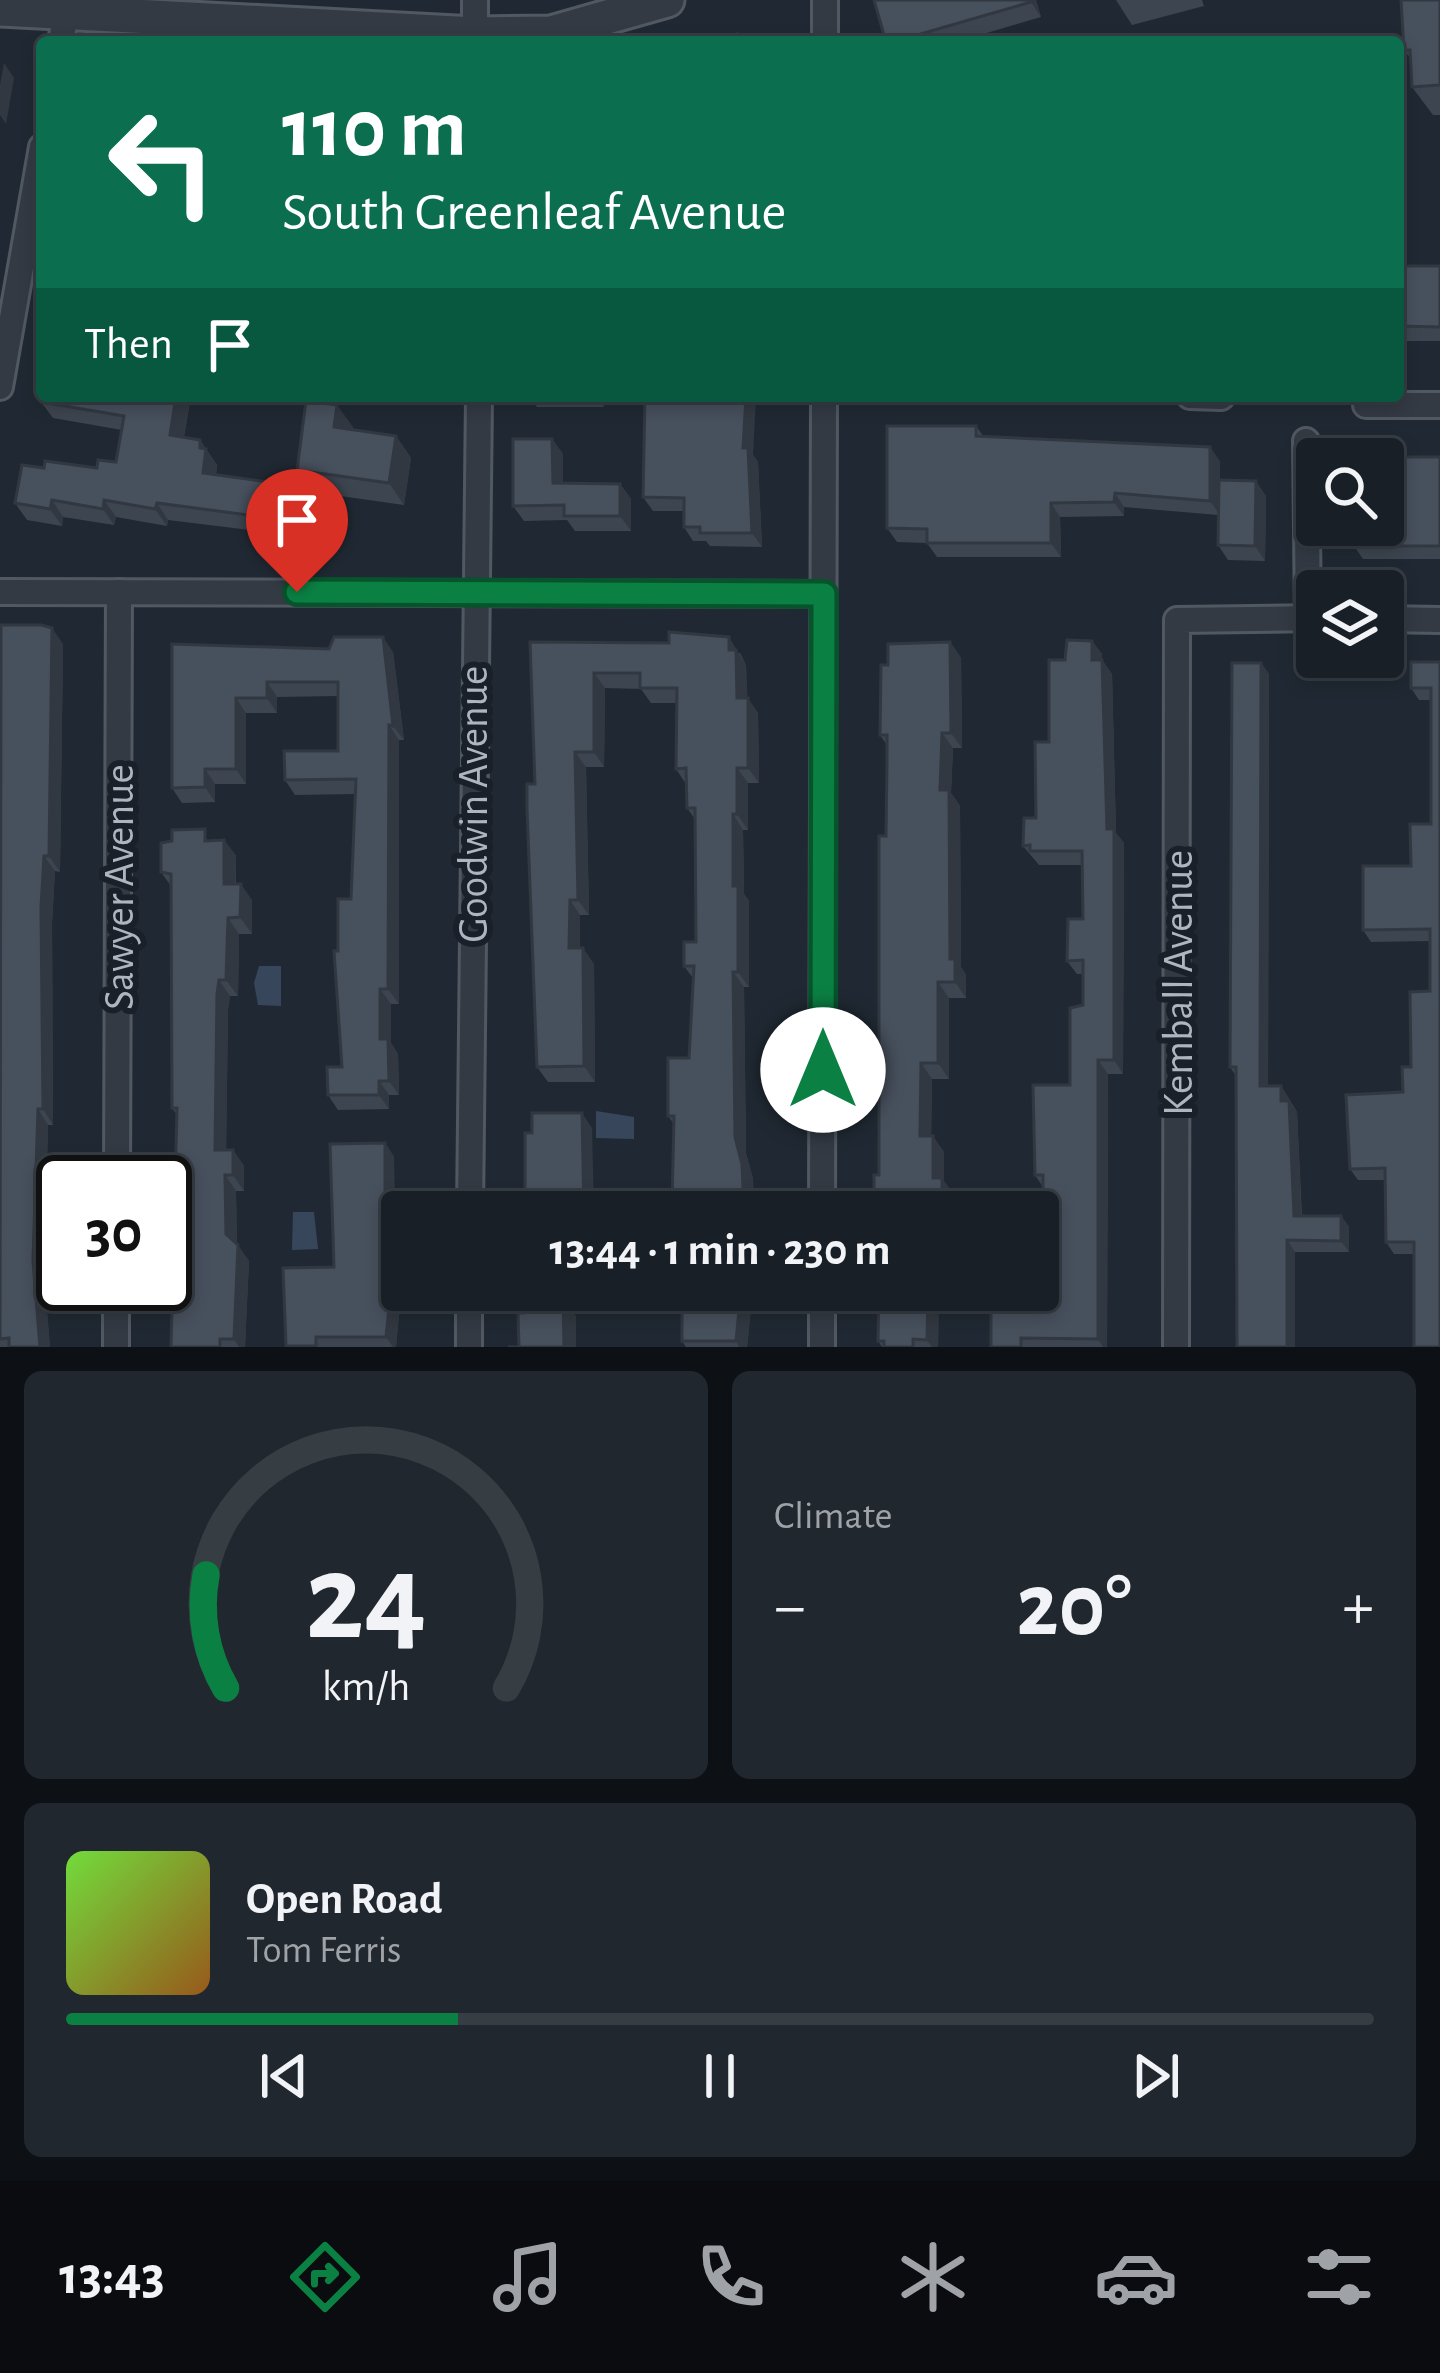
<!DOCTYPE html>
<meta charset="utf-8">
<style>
:root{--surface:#181f26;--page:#21272e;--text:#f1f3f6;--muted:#9fa2a7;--line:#363d43;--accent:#0b8043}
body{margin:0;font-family:"Alegreya Sans",sans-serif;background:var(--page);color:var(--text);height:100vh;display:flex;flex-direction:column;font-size:45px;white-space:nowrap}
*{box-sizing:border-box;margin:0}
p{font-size:39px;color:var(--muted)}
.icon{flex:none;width:66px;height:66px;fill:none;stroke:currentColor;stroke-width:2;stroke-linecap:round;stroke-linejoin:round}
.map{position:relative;height:1347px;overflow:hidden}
.panel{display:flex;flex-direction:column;gap:24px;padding:24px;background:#0d1115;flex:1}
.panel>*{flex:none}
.banner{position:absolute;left:36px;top:36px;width:1368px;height:366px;border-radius:12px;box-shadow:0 6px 18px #0003,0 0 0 3px var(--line);background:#0b6e4f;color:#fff;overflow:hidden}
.fabs{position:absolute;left:1296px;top:438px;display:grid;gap:24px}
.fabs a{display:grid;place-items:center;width:108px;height:108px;border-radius:12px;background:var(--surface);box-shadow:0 6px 18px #0003,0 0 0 3px var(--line);font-size:60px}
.speed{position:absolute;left:36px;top:1155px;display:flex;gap:24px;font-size:60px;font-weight:700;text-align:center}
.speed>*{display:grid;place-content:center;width:156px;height:156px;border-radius:50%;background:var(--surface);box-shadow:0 6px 18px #0003,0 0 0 3px var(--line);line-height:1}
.speed .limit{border:6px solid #111;border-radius:18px;background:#fff;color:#111}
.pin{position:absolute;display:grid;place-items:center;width:102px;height:102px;color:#fff;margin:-123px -51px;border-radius:50% 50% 50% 0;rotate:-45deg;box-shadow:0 0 12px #0007}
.pin .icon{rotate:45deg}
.me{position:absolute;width:132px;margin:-66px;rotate:0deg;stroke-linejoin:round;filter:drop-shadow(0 0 9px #0008)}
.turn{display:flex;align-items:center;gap:42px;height:252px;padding:0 48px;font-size:54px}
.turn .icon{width:156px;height:156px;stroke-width:2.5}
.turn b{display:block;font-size:84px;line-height:102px}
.then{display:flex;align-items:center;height:114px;padding:0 48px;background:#0003;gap:24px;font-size:45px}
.big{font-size:90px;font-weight:600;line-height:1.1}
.panel .tile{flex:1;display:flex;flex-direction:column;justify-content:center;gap:18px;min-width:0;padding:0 42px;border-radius:18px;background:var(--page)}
.panel .dial{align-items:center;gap:0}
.dial svg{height:312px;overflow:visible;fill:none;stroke:var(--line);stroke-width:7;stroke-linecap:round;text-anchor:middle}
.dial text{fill:var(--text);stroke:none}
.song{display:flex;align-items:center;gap:36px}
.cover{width:144px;height:144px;border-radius:18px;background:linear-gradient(135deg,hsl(100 70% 55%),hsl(30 70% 35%))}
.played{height:12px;border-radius:6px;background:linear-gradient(90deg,var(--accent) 30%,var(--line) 30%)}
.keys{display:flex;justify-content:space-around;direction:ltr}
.heat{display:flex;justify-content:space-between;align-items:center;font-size:66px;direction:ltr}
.panel .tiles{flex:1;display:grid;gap:24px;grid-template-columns:1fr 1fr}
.tile:last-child{grid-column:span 2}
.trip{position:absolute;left:381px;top:1191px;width:678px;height:120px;border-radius:12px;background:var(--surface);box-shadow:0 6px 18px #0003,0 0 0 3px var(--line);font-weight:600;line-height:120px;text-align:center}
.tabs{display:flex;height:192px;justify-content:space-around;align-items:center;background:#0a0c0f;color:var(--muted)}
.tabs .icon{width:84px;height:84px}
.tabs .selected{color:var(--accent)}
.tabs b{font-size:54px;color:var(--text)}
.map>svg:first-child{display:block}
.water{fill:#37465b}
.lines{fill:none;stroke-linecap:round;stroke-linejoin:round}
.minor-casing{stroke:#515862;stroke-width:30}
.tertiary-casing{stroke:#515862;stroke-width:39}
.minor{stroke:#333a44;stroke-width:24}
.tertiary{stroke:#333a44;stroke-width:33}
.wall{fill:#3d4550}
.shaded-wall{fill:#323841}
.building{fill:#47505d;stroke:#323841;stroke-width:3}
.route-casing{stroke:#07532c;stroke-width:30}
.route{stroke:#0b8043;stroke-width:21}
.labels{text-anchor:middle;stroke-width:12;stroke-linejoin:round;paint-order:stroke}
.street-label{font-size:42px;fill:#adb5c1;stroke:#192029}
</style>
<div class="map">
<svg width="1440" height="1347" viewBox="0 0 1440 1347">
<rect width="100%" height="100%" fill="#202933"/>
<g class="water">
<polygon points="259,966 281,966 281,1006 258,1005 254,983"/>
<polygon points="596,1111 634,1117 634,1139 596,1138"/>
<polygon points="293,1212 314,1212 318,1249 292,1250"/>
</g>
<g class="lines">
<defs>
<g id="minor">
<polyline points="475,0 475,34"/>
<polyline points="61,42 66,12"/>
<polyline points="825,42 825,0"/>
<polyline points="0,387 42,147"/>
<polyline points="1190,396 1221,397"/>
<polyline points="1366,405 1440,405"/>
<polyline points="1306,441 1308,618"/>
<polyline points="0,592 823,594"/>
<polyline points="1383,619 1440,620"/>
<polyline points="117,1182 119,592"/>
<polyline points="470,1212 479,396"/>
<polyline points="822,1212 824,396"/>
<polyline points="116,1347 116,1284"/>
<polyline points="469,1347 469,1290"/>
<polyline points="822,1347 822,1290"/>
<polyline points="1176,1347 1177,620 1317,618"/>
</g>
<polyline id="tertiary" points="0,9 475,34 551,33 667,0"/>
</defs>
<use href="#minor" class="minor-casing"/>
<use href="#tertiary" class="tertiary-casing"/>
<use href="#minor" class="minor"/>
<use href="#tertiary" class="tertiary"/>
</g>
<g class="wall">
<polygon points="874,0 1036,0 1041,17 956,42 886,42"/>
<polygon points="1116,0 1202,0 1204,6 1132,25"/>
<polygon points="1440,0 1440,115 1433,115 1412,87 1411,59 1404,50"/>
<rect x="1398" y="266" width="42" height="75"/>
<polygon points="42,396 191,396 184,437 200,440 217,465 216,475 283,484 294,500 290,535 168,520 167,526 116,517 114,525 63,517 62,526 27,520 15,503 44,468 97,468 116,462 122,430 53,418 41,402"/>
<polygon points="529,396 604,396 604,407 537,407"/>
<polygon points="976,426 983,436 1220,461 1220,480 1266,496 1265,561 1228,560 1218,545 1218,515 1124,507 1124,516 1060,517 1061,557 937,557 927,543 897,542 887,528"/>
<polygon points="353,427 352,430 396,436 411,458 404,505 312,492 297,470"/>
<polygon points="552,439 563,454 563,483 620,484 631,499 631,531 575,531 567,520 524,521 513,506"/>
<polygon points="753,455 758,462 762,547 710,546 706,541 693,541 684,527 684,511 653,511 643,497"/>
<polygon points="1440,457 1440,559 1363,559 1354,546"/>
<polygon points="1,625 63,644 60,872 55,871 52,923 53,1125 48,1125 44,1276 50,1347 0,1347"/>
<polygon points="1092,641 1102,654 1102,660 1112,674 1116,833 1124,843 1123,1074 1108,1074 1107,1347 991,1347 1043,1220 1043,1187 1035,1175 1070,1085 1083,1005 1083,974 1077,974 1067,961 1083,919 1083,865 1039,865 1023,846 1036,818 1065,660"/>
<polygon points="530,642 740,653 746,665 747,698 758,713 759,783 748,783 748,830 743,830 744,894 749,901 749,987 744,987 746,1153 753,1179 754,1212 676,1212 672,1206 674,1124 668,1116 689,1058 693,978 684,966 696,942 695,819 687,808 686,784 676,769 677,703 651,703 641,689 605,688 604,767 586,767 589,915 580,915 580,948 594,964 595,1082 548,1082 537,1067 535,784"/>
<polygon points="950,642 961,658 962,748 953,748 951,793 960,806 961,967 966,975 966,998 949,998 949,1079 932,1079 931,1136 944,1152 944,1181 953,1194 879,1175 887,745 880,735 888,665"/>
<polygon points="172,644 393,652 404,740 399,740 399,1004 391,1004 391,1043 398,1054 399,1095 389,1095 389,1109 338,1110 328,1095 342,1067 338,951 351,899 355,794 295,795 285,780 338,751 338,696 277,697 277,713 246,713 246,784 215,784 215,802 182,803 172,788"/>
<polygon points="1440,662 1440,1347 1414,1254 1394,1254 1386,1242 1385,1180 1358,1180 1350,1169 1403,1092 1430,991 1430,941 1371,942 1363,930 1411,866 1431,824 1431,700 1419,700 1411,688"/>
<polygon points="1261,663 1269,674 1268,1086 1281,1086 1297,1112 1302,1216 1341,1216 1349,1227 1349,1252 1295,1252 1295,1347 1236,1076 1230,1067"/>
<polygon points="224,840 236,856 236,884 252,900 252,934 239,934 238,996 230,996 228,1010 226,1150 233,1150 244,1166 244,1191 236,1191 237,1245 249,1261 245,1347 171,1347 177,1115 172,1108 171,886 161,872 172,841"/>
<polygon points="385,1143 394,1157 395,1255 402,1263 402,1290 406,1290 406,1293 401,1293 396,1347 287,1347 334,1267"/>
<polygon points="638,1290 753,1290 747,1347 686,1347 682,1341 682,1305 649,1305"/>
<polygon points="874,1290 939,1290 938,1347 882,1347 878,1341 878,1296"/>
</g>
<g class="shaded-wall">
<polygon points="1030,0 1036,0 1041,17 1031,2"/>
<polygon points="4,63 14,78 6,124 0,115 0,85"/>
<polygon points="176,396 191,396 181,452 170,435"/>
<polygon points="596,396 604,396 604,407"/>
<polygon points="746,396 756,396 753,455 758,462 762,547 752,533 743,448"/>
<polygon points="337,405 353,427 350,449 334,427"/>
<polygon points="396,436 411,458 404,505 389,483"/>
<polygon points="552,439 563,454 563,498 553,483"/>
<polygon points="200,440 217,465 214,490 203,473"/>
<polygon points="1210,447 1220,461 1220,515 1210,501"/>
<polygon points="1256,481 1266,496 1265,561 1255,546"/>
<polygon points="283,484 294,500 290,535 278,519"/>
<polygon points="620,484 631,499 631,531 620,516"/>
<polygon points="1115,493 1124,507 1124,516 1114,502"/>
<polygon points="52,500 63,517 62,526 50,509"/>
<polygon points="104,500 116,517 114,525 103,509"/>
<polygon points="157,503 168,520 167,526 155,509"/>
<polygon points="1051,503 1060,517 1061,557 1051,543"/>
<polygon points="52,628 63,644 60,872 49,856"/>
<polygon points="383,637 393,652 404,740 393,726"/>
<polygon points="729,637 746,665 748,708 748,698 758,713 759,783 748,768 729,650"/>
<polygon points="1092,641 1102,654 1101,674 1092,660"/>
<polygon points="950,642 961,658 962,748 951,733"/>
<polygon points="1102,660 1112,674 1116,833 1124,843 1123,1074 1114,1060"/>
<polygon points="1261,663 1269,674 1268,1098 1260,1086"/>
<polygon points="594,673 605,688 604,767 594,752"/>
<polygon points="267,682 277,697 277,713 267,698"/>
<polygon points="236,698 246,713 246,784 236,769"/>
<polygon points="389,725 399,740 399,1004 388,989"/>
<polygon points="942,733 953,748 951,793 960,806 961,967 966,975 966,998 955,982 950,959 940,790"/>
<polygon points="575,752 586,767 589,915 578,900"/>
<polygon points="737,768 748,783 748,830 737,814"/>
<polygon points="205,769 215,784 215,802 205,787"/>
<polygon points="733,814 743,830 744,894 749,901 749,987 738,972 733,886"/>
<polygon points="224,840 236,856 235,900 224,884"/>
<polygon points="44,856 55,871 52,923 53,1125 43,1109 41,907"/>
<polygon points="241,884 252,900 252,934 240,917"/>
<polygon points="570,900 580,915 580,963 569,948"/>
<polygon points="228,918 239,934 238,996 226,980"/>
<polygon points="583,948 594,964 595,1082 584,1066"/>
<polygon points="733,972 744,987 746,1153 753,1179 754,1212 744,1212 735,1137"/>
<polygon points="219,980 230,996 228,1010 226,1166 215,1150 217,994"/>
<polygon points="938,982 949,998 949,1079 938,1063"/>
<polygon points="380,989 391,1004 391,1043 398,1054 399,1095 389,1081 380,1039"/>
<polygon points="1098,1060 1108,1074 1107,1347 1103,1347 1098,1339"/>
<polygon points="921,1063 932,1079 931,1152 920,1136"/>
<polygon points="379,1081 389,1095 389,1109 379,1095"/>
<polygon points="1281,1086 1289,1098 1289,1112 1281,1101"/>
<polygon points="1289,1101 1297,1112 1302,1228 1294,1216"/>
<polygon points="38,1109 48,1125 44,1276 50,1347 40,1347 33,1261"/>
<polygon points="582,1113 592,1128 594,1212 584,1212"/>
<polygon points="933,1136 944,1152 944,1181 953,1194 953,1212 942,1212 933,1178"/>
<polygon points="385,1143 394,1157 395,1269 385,1255"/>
<polygon points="233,1150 244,1166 244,1191 233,1175"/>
<polygon points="225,1175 236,1191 237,1250 226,1234"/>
<polygon points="1341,1216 1349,1227 1349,1252 1341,1241"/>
<polygon points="1287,1240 1295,1252 1295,1347 1287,1347"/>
<polygon points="238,1245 249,1261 245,1347 239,1347 234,1339"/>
<polygon points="396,1255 402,1263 402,1288 396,1279"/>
<polygon points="392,1279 401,1293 396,1347 393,1347 386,1337"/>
<polygon points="741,1290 753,1290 747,1347 739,1347 736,1341"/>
<polygon points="928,1290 939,1290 938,1347 932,1347 927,1340"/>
<polygon points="563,1298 576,1316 576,1347 564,1347"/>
</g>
<g class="building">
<polygon points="874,0 1030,0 1031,2 893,42 886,42"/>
<polygon points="1401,0 1440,0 1440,85 1412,87 1410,50 1404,50"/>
<polygon points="737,34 739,42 710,42"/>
<polygon points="252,39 274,41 274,42 252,42"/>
<polygon points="1398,266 1440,266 1440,327 1398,326"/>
<polygon points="42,396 176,396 170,435 200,440 200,448 206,449 203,473 283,484 278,519 157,503 155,509 104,500 103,509 52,500 50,509 15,503 22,465 44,468 45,461 97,468 98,460 116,462 124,416 41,402"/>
<polygon points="645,396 746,396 743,448 748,448 752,533 700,533 700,527 684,527 684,498 643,497"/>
<polygon points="306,401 337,405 334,427 396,436 389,483 297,470"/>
<polygon points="887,426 976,426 976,436 1210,447 1210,501 1115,493 1114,502 1051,503 1051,543 927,543 927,529 887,528"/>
<polygon points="513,439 552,439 553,483 620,484 620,516 564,516 564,505 513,506"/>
<polygon points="1359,457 1440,457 1440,546 1354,546 1355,525 1383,525 1383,459 1359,459"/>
<polygon points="1219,480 1256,481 1255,546 1218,545"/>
<polygon points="1,625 41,625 52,628 49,856 44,856 41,907 43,1109 38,1109 33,1261 40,1347 9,1347 9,1338 0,1339"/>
<polygon points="669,632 729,637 729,650 736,650 737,698 748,698 748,768 737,768 737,814 733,814 733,886 738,886 738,972 733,972 735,1137 742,1164 744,1212 692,1212 692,1205 672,1206 674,1116 668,1116 668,1058 689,1058 694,966 684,966 684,942 696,942 695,808 687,808 686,768 676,769 677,688 640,688 640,673 594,673 594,752 575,752 578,900 570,900 569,948 583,948 584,1066 537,1067 527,809 527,784 535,784 530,642 669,643"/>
<polygon points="334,637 383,637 393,726 389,725 388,989 380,989 380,1039 388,1039 389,1081 379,1081 379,1095 328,1095 327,1067 342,1067 334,951 338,951 338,899 351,899 356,779 285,780 284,751 338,751 338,682 267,682 267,698 236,698 236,769 205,769 205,787 172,788 172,644 329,649"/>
<polygon points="1067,640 1092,641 1092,660 1102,660 1107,829 1114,829 1114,1060 1098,1060 1098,1339 1021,1338 1021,1347 991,1347 991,1290 1038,1290 1038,1220 1043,1220 1043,1175 1035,1175 1033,1085 1070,1085 1070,1008 1083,1005 1083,960 1067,961 1068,919 1083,919 1082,851 1030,851 1030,845 1023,846 1024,818 1036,818 1035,742 1049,742 1049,660 1065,660"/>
<polygon points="950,642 951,733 942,733 940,790 949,790 950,959 955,959 955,982 938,982 938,1063 921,1063 920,1136 933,1136 933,1178 942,1178 942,1212 874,1212 874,1175 879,1175 879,836 886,836 887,761 887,735 880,735 881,665 888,665 888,644"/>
<polygon points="1411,662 1440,662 1440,1347 1414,1347 1414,1242 1386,1242 1385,1168 1350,1169 1346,1095 1403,1092 1402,1067 1411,1067 1410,992 1430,991 1430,929 1363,930 1363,866 1411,866 1410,824 1431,824 1431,688 1411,688"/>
<polygon points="1232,663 1261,663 1260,1086 1281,1086 1281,1101 1289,1101 1294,1216 1341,1216 1341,1241 1287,1240 1287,1347 1237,1347 1236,1067 1230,1067"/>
<polygon points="205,829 205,841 224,840 224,884 241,884 240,917 228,918 226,980 219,980 217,994 215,1150 233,1150 233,1175 225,1175 226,1234 238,1245 234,1339 220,1339 220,1347 171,1347 177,1108 172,1108 171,874 161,872 161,843 172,841 172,830"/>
<polygon points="532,1113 582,1113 584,1212 525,1212 525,1133 532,1133"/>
<polygon points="385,1143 385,1255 396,1255 396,1279 392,1279 386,1337 316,1337 316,1346 286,1346 283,1268 334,1267 330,1144"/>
<polygon points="682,1290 741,1290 736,1341 682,1341"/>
<polygon points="879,1290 928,1290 927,1340 913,1339 913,1347 884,1347 884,1341 878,1341"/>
<polygon points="563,1298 564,1347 508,1347 519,1347 518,1313 524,1313 524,1299"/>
</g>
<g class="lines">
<defs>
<polyline id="route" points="297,592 824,594 823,1070"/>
</defs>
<use href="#route" class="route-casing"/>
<use href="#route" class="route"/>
</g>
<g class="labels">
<g class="street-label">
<text transform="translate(472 804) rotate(-90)" y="15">Goodwin Avenue</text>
<text transform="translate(118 887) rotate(-90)" y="15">Sawyer Avenue</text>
<text transform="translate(1177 983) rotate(-90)" y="15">Kemball Avenue</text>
</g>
</g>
</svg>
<div class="fabs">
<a><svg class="icon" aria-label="search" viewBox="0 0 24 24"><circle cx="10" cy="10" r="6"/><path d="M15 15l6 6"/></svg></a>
<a><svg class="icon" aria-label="layers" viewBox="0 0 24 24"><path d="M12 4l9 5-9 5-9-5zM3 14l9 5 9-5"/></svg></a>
</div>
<div class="speed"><div class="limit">30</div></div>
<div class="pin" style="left:297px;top:592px;background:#d93025"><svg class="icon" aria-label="arrive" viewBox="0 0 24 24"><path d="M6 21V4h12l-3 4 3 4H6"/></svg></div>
<svg class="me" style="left:823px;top:1070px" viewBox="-20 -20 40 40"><circle r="19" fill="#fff"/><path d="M0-13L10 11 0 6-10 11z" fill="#0b8043"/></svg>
<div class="trip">13:44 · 1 min · 230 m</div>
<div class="banner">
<div class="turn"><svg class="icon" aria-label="left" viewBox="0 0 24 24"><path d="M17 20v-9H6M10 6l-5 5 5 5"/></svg><div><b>110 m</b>South Greenleaf Avenue</div></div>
<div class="then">Then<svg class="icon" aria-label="arrive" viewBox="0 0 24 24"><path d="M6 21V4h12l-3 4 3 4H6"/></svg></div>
</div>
</div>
<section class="panel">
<div class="tiles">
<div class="tile dial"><svg viewBox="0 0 100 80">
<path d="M14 69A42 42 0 1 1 86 69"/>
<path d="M14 69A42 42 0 0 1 9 40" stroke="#0b8043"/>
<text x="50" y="56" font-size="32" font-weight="700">24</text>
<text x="50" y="72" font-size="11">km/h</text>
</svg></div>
<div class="tile"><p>Climate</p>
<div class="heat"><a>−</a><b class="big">20°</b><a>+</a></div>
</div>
<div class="tile">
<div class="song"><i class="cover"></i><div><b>Open Road</b><p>Tom Ferris</p></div></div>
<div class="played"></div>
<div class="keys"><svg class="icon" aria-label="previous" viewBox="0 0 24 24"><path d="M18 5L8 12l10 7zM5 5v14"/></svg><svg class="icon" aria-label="pause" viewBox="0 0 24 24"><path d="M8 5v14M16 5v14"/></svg><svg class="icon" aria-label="next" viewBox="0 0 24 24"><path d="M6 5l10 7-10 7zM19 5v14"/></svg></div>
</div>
</div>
</section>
<nav class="tabs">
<b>13:43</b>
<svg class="icon selected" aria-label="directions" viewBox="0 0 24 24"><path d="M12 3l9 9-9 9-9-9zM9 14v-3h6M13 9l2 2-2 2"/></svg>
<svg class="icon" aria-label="music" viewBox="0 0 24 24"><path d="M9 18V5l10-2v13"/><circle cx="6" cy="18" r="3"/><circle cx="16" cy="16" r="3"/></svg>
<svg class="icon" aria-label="phone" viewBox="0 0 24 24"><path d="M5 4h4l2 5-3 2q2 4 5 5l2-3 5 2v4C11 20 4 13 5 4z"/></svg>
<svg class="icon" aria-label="climate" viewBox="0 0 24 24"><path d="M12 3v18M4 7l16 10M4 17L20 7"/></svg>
<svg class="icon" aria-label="car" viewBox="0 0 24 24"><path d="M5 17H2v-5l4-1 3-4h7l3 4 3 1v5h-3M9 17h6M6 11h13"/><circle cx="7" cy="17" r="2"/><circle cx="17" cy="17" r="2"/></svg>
<svg class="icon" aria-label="filters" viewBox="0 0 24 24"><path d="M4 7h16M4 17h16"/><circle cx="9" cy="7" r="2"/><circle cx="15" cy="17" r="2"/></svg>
</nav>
